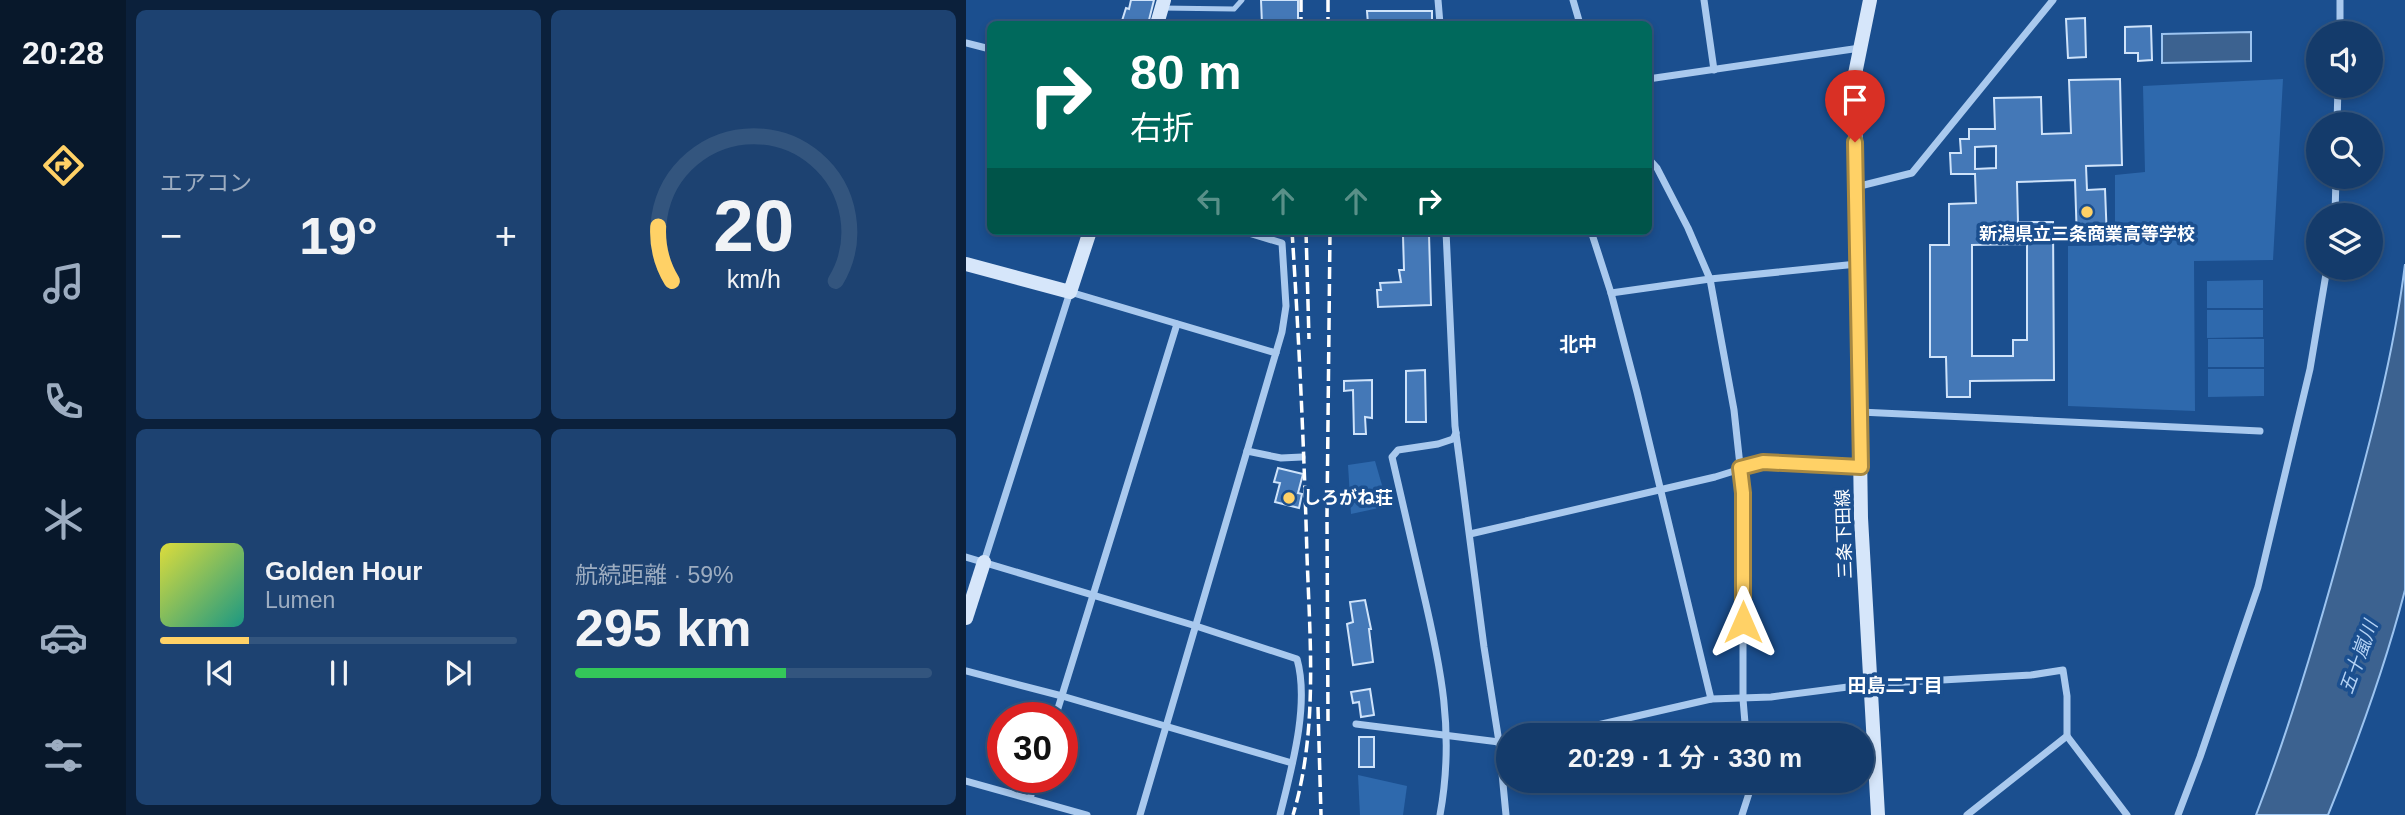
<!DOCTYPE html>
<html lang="ja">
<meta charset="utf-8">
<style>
:root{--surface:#143b6b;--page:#1d4271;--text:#f1f3f6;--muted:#9dadc1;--line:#33557e;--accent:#ffd166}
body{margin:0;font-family:Helvetica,"Noto Sans JP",sans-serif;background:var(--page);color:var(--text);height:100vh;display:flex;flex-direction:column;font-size:26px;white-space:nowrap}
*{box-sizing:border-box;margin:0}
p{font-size:23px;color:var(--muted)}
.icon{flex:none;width:38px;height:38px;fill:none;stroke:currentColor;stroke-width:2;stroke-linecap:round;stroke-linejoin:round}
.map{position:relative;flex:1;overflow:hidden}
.panel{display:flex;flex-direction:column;gap:10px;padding:10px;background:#0b203b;width:840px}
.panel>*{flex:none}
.hud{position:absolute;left:21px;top:21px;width:665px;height:214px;border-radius:10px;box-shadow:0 4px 10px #0003,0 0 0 2px var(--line);background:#00695c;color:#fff;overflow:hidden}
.tools{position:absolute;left:1340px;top:21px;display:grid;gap:14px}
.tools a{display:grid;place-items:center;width:77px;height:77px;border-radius:50%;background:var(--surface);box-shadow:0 4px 10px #0003,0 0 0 2px var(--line);font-size:35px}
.speed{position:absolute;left:21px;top:702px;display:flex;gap:14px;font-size:35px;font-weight:700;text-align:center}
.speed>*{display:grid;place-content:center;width:91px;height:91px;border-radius:50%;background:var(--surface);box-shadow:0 4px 10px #0003,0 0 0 2px var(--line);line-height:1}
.speed .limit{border:10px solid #d22;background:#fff;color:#111}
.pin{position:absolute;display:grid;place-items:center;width:60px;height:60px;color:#fff;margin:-72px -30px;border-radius:50% 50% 50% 0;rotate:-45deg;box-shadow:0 0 7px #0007}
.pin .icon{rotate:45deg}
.me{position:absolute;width:77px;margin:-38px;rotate:0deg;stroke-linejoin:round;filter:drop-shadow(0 0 5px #0008)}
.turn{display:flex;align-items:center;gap:24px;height:147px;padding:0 28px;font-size:32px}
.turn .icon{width:91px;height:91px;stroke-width:2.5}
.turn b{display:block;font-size:49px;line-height:60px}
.lanes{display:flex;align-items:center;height:66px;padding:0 28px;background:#0003;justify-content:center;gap:35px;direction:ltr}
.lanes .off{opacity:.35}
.big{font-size:52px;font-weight:600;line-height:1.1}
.panel .card{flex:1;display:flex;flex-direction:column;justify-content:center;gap:10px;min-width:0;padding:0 24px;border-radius:10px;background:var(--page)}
.panel .dial{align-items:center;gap:0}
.dial svg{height:182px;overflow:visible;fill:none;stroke:var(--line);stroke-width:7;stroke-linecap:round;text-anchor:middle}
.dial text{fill:var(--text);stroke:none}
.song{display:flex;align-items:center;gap:21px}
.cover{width:84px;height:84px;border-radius:10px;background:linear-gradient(135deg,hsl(60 70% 55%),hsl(170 70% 35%))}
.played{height:7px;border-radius:4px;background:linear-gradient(90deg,var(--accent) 25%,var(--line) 25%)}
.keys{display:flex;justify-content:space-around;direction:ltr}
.heat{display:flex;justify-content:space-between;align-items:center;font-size:38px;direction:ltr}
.charge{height:10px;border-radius:5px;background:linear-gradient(90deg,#34c759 59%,var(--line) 0)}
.panel .tiles{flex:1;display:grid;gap:10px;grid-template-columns:repeat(2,1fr)}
.trip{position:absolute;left:530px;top:723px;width:378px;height:70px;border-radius:35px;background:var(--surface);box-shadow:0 4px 10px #0003,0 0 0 2px var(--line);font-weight:600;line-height:70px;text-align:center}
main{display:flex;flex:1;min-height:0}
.dock{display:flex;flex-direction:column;width:126px;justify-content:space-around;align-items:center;background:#08182b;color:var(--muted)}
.dock .icon{width:49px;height:49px}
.dock .current{color:var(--accent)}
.dock b{font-size:32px;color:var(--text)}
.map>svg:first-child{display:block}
.green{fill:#2e69ad}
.water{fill:#3c6290;stroke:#9cc4f0;stroke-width:2}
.building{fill:#4478b7;stroke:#cfe3fa;stroke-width:2;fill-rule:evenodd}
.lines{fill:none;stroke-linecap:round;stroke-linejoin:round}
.lane{stroke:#a9c9ee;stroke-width:5}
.street{stroke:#a9c9ee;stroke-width:7}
.secondary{stroke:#d6e6fa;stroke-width:14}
.rail{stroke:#fff;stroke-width:3.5;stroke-dasharray:12 5;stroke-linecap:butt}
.route-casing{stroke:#a68842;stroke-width:18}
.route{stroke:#ffd166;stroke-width:12}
.poi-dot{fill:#ffd166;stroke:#1b4f8f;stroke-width:2.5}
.labels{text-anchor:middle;stroke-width:7;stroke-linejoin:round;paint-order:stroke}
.poi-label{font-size:18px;font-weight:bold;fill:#fff;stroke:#1b4f8f}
.street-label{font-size:18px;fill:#fff;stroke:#1b4f8f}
.neighbourhood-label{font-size:19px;font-weight:bold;fill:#fff;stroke:#1b4f8f}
.water-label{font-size:19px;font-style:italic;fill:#b5d3f5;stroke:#1b4f8f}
</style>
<main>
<nav class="dock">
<b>20:28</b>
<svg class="icon current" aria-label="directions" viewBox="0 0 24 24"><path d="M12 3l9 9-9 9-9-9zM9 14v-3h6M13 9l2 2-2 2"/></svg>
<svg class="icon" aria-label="music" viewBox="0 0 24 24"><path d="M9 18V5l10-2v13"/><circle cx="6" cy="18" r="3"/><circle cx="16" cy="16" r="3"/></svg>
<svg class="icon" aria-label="phone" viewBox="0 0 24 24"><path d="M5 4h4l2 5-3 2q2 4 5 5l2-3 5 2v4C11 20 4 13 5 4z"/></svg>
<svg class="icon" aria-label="climate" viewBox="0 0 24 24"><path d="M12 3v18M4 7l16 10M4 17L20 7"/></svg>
<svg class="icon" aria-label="car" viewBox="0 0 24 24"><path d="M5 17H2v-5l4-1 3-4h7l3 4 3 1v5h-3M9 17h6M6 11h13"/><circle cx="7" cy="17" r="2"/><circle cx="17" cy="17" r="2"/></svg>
<svg class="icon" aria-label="filters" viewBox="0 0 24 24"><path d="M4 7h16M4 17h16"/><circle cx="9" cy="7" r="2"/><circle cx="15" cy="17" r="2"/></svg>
</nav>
<section class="panel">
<div class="tiles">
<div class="card"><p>エアコン</p>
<div class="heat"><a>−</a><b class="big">19°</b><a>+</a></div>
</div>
<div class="card dial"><svg viewBox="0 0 100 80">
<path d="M14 69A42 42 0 1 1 86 69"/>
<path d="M14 69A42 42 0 0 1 8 45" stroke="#ffd166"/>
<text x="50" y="56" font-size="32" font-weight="700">20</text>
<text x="50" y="72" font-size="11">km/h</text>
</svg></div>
<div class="card">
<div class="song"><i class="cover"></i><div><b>Golden Hour</b><p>Lumen</p></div></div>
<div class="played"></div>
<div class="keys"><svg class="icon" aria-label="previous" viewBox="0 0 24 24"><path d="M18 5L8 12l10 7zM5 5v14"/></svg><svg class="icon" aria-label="pause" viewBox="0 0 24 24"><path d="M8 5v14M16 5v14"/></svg><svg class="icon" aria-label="next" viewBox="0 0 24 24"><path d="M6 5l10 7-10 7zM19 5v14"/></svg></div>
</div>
<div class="card"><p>航続距離 · 59%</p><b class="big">295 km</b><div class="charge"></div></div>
</div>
</section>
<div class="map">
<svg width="1439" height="815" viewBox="0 0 1439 815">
<rect width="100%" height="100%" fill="#1b4f8f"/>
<g class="green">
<polygon points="1317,79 1307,260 1228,261 1229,411 1102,406 1102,246 1149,245 1149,175 1179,172 1177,86"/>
<polygon points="1297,280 1297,308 1241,308 1241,281"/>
<polygon points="1241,310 1297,310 1297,337 1241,338"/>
<rect x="1242" y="339" width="56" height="28"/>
<polygon points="1242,369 1298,369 1298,396 1242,397"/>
<polygon points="409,461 422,506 385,514 382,465"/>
<polygon points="392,775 441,786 437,815 394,815"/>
</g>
<g class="water">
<polygon points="1285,32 1285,61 1196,63 1196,34"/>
<path d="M1439,264V590C1419,667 1392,741 1362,815H1290C1326,722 1354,626 1380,530C1404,443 1428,354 1439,264Z"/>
</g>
<g class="building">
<polygon points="165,0 188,0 182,24 155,24 160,8 163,9"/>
<polygon points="295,0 332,0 332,24 296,24"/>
<polygon points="401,11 466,11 466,24 402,24"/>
<polygon points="1119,18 1120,57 1102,58 1100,19"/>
<polygon points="1185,26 1186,60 1172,61 1172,53 1159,53 1159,27"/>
<path d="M1154,79L1156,165L1120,166L1121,190L1139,189L1141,240L1111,241L1109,180L1051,182L1052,222H1087L1088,380L1004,381V397H981L980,357H964V245H983V204L1010,203L1009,174H985L984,153H995L994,139H1003V129H1029L1028,98L1075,97L1076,134L1105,133L1103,80ZM1030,146V168L1009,169V147ZM1061,244V340H1047V356H1006V245Z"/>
<polygon points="463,234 465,305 412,307 411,290 415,290 414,283 435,282 433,270 438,270 437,236"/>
<polygon points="459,370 460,422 440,422 440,371"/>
<polygon points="406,380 406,418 399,417 400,434 388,434 387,390 378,391 378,381"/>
<polygon points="312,468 337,474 332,493 336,494 333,508 309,502 314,483 308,482"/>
<polygon points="399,600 405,629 403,629 407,662 387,665 381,624 387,622 384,602"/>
<polygon points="404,689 408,715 395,717 393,702 387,703 385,692"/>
<rect x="393" y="737" width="15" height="30"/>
</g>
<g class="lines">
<polyline class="lane" points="196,8 268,9 276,0"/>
<g class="street">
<polyline points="472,0 474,24"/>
<polyline points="607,0 614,24"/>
<polyline points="738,0 748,70"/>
<polyline points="1374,33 1374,0"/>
<polyline points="0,43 24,49"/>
<polyline points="682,79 894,48"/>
<polyline points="1371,124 1372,86"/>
<polyline points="682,158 691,168 722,228 744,279 768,410 777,493 777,699 780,735"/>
<polyline points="890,187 946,173 1087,0"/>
<polyline points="1369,215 1370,177"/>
<polyline points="480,231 489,426 518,647 533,742 540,815"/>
<polyline points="625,231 645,293 671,392 745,699"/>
<polyline points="645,293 744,279 891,264"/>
<polyline points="894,412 1294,431"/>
<polyline points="281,451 315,458 336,457"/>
<polyline points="504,534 749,477 797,462 894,467"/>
<path d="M0,557L230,626L331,659C344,705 325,770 314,815"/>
<polyline points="18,562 104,292 310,353"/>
<polyline points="0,671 96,696 326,763"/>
<polyline points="89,718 211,324"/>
<polyline points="390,724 533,742 542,741"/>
<polyline points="588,735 745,699 805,697 905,684 1065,675 1097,670 1101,696 1101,736 1001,815"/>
<polyline points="1101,736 1161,815"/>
<polyline points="0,781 121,815"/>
<polyline points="64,798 71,777"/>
<polyline points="174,815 316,332 320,306 316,243 276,231"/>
<path d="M474,815C489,733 475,667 456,587C446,544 436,500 426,457L432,450L472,444L487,439L490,433"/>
<polyline points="776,815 785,787 784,780"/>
<polyline points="1212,815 1234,757 1292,587 1344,369 1361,268"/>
</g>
<g class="secondary">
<polyline points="904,0 889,74 890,187 895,518 912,815"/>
<polyline points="191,24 198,0"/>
<polyline points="0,264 104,292 124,231"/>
<polyline points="0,618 18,562"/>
</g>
<g class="rail">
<polyline points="335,0 335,24"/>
<polyline points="362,0 362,24"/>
<path d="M326,231C333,339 338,447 341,556C344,641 352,732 327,815"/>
<polyline points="340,231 343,339"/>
<polyline points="352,707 355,815"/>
<polyline points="362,721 361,517 364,231"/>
</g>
</g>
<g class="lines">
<defs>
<polyline id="route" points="777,622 777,493 774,468 797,462 895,467 889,142"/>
</defs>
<use href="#route" class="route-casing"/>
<use href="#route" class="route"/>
</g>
<g class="poi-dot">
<circle cx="1121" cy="212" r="7"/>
<circle cx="323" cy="498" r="7"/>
</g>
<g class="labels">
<g class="poi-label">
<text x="1121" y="240">新潟県立三条商業高等学校</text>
<text x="337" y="504" text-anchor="start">しろがね荘</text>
</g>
<g class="street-label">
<text transform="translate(878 534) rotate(-92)" y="6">三条下田線</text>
</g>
<g class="neighbourhood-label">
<text x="612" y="351">北中</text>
<text x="929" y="692">田島二丁目</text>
</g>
<g class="water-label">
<text transform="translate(1392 657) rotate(-70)" y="7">五十嵐川</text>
</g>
</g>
</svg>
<div class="tools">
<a><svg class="icon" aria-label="sound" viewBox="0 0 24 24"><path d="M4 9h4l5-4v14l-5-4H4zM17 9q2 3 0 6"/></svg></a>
<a><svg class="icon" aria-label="search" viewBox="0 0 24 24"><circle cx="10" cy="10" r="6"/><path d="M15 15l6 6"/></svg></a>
<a><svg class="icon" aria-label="layers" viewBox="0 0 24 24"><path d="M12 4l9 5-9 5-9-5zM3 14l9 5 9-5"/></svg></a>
</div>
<div class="speed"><div class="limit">30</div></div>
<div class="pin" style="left:889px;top:142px;background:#d93025"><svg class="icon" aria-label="arrive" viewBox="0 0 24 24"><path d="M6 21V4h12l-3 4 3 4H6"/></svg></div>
<svg class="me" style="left:777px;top:622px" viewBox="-20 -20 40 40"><path d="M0-17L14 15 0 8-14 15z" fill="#ffd166" stroke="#fff" stroke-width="4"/></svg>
<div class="trip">20:29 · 1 分 · 330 m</div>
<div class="hud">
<div class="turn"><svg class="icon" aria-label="right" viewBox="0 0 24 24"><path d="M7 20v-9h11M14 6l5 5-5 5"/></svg><div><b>80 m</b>右折</div></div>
<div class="lanes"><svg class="icon off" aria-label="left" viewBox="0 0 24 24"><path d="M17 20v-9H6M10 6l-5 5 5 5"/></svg><svg class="icon off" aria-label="ahead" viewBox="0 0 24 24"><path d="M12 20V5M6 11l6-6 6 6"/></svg><svg class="icon off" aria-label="ahead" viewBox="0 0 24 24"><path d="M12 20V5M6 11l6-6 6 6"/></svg><svg class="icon" aria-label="right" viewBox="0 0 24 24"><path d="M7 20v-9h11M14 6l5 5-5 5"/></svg></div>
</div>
</div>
</main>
